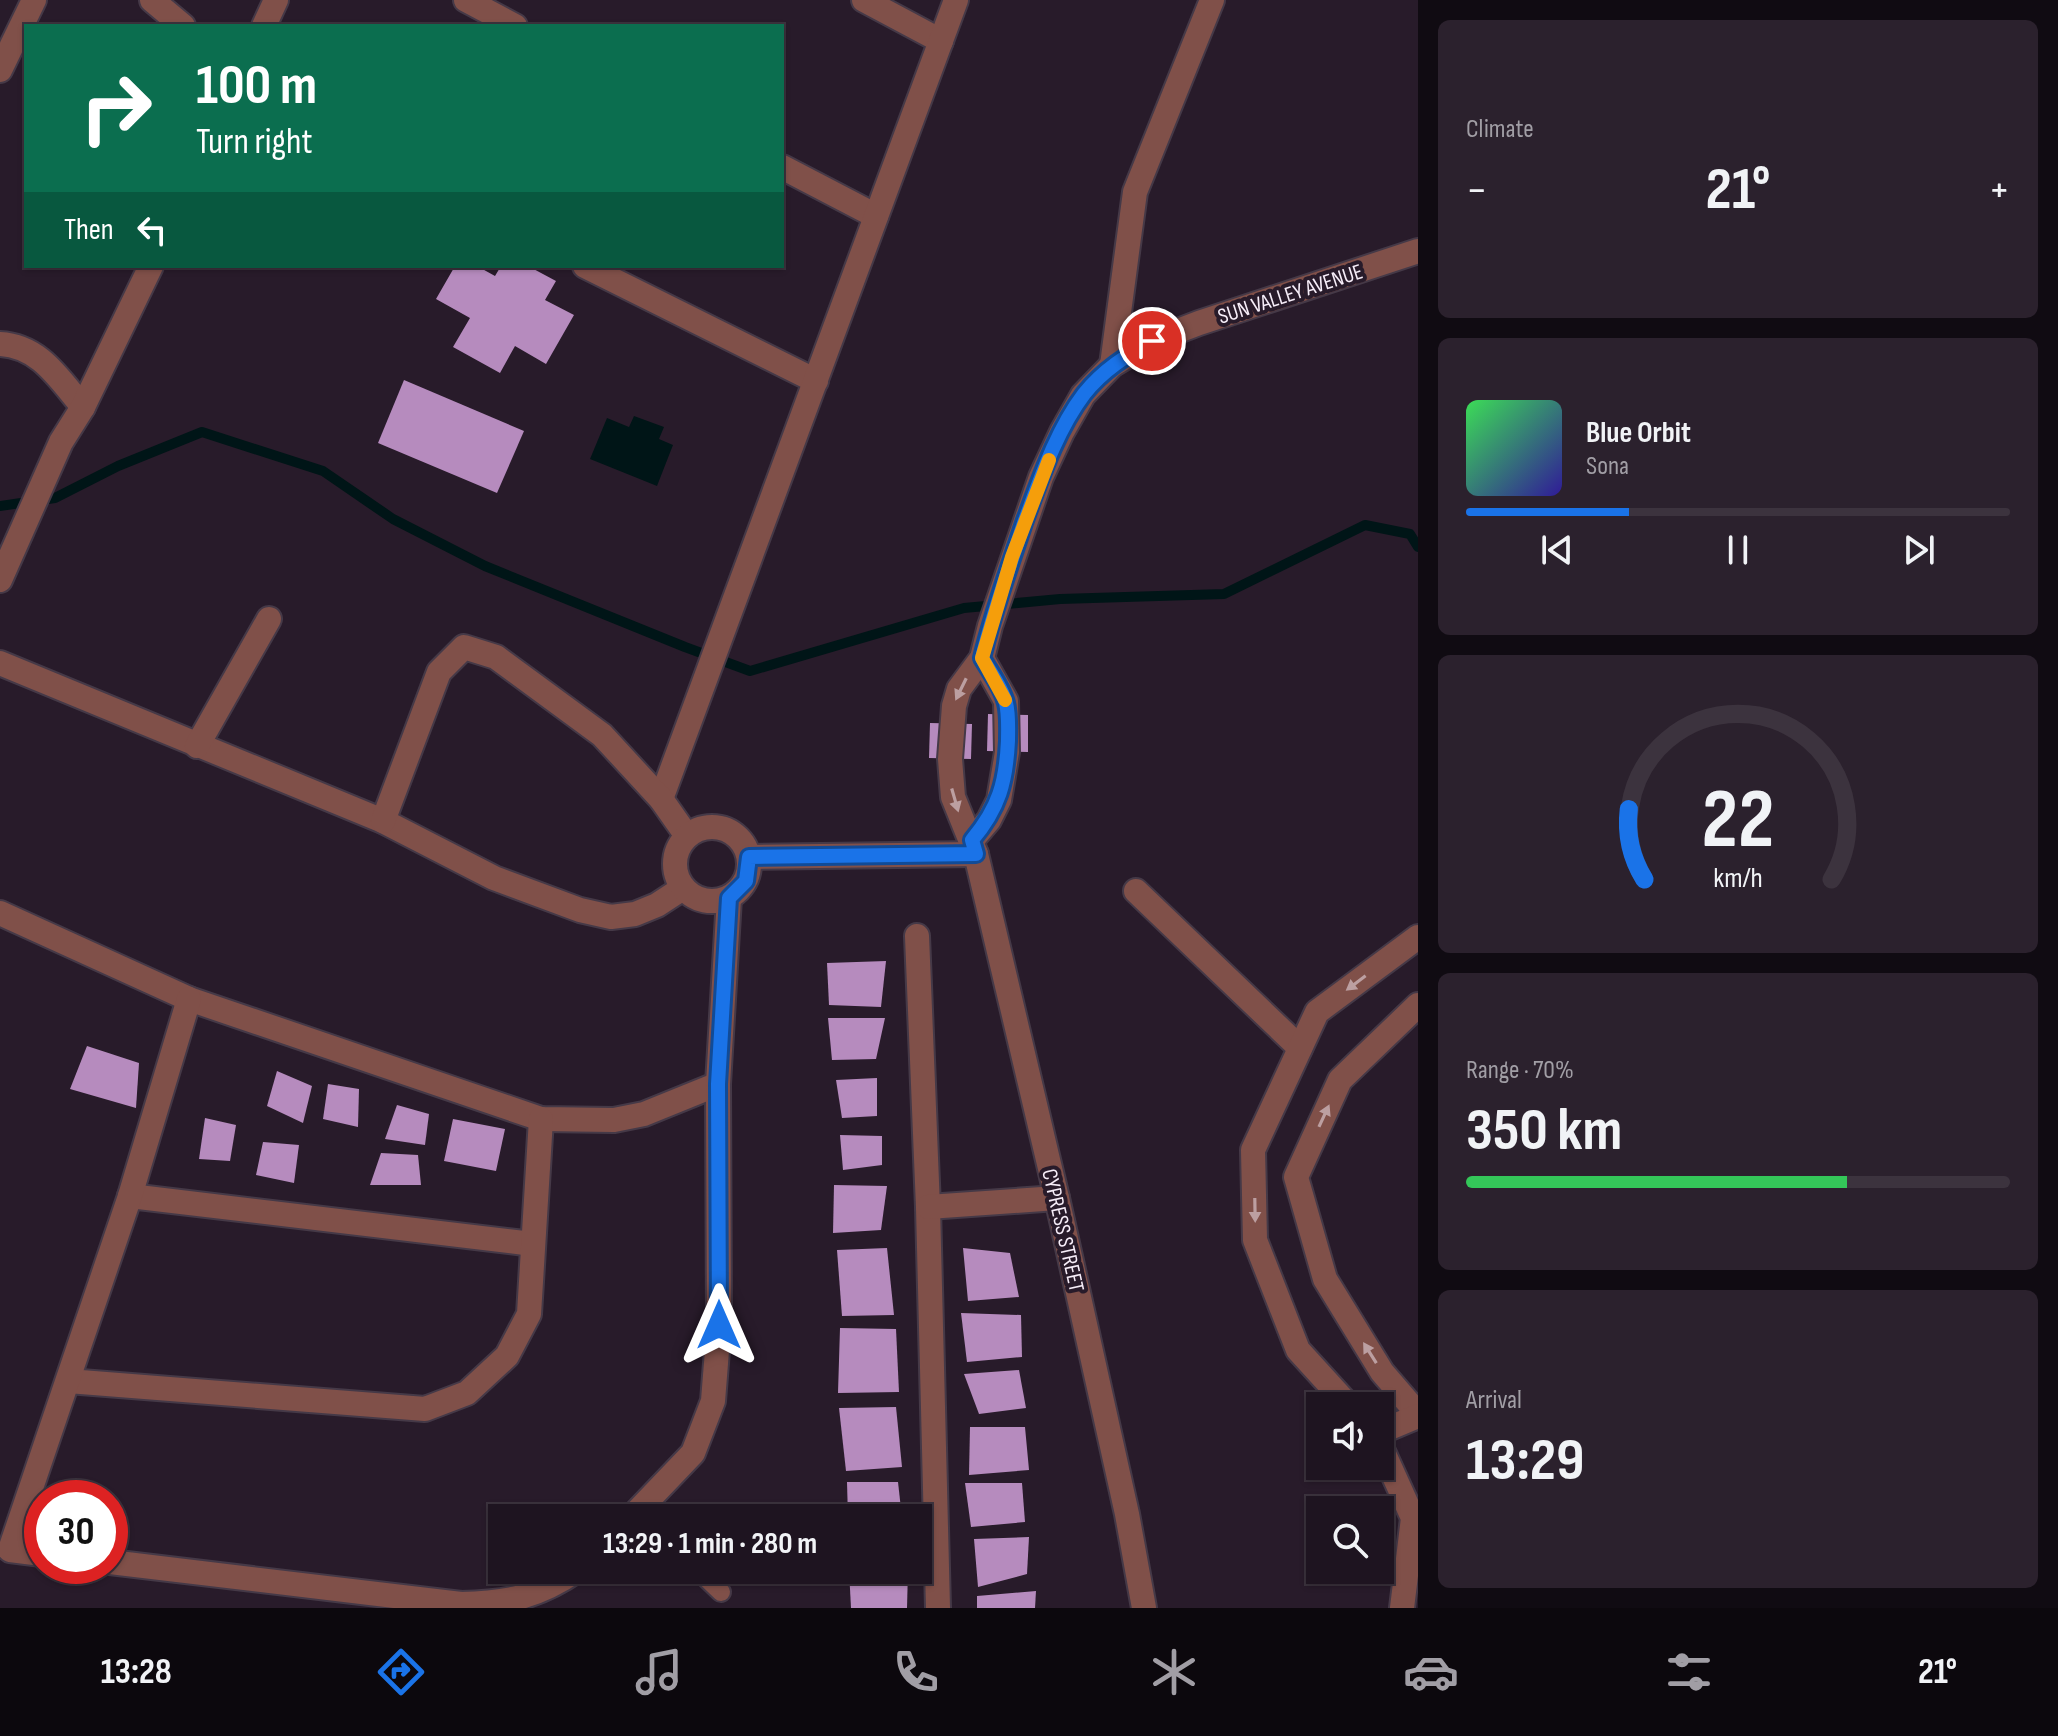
<!DOCTYPE html>
<meta charset="utf-8">
<style>
:root{--surface:#1e1420;--page:#2b212d;--text:#f1f3f6;--muted:#a19ea5;--line:#3c333e;--accent:#1a73e8}
body{margin:0;font-family:"Sofia Sans Condensed",sans-serif;background:var(--page);color:var(--text);height:100vh;display:flex;flex-direction:column;font-size:30px;white-space:nowrap}
*{box-sizing:border-box;margin:0}
p{font-size:26px;color:var(--muted)}
.icon{flex:none;width:44px;height:44px;fill:none;stroke:currentColor;stroke-width:2;stroke-linecap:round;stroke-linejoin:round}
.map{position:relative;flex:1;overflow:hidden}
.drawer{display:flex;flex-direction:column;gap:20px;padding:20px;background:#100b12;width:640px}
.drawer>*{flex:none}
.banner{position:absolute;left:24px;top:24px;width:760px;height:244px;border-radius:0px;box-shadow:0 2px 6px #0004,0 0 0 2px var(--line);background:#0b6e4f;color:#fff;overflow:hidden}
.fabs{position:absolute;left:1306px;top:1392px;display:grid;gap:16px}
.fabs a{display:grid;place-items:center;width:88px;height:88px;border-radius:0px;background:var(--surface);box-shadow:0 2px 6px #0004,0 0 0 2px var(--line);font-size:40px}
.speed{position:absolute;left:24px;top:1480px;display:flex;gap:16px;font-size:40px;font-weight:700;text-align:center}
.speed>*{display:grid;place-content:center;width:104px;height:104px;border-radius:50%;background:var(--surface);box-shadow:0 2px 6px #0004,0 0 0 2px var(--line);line-height:1}
.speed .limit{border:12px solid #d22;background:#fff;color:#111}
.pin{position:absolute;display:grid;place-items:center;width:68px;height:68px;color:#fff;margin:-34px;border:4px solid #fff;border-radius:50%;box-shadow:0 2px 8px #0007}
.me{position:absolute;width:88px;margin:-44px;rotate:0deg;stroke-linejoin:round;filter:drop-shadow(0 0 6px #0008)}
.turn{display:flex;align-items:center;gap:28px;height:168px;padding:0 40px;font-size:36px}
.turn .icon{width:104px;height:104px;stroke-width:2.5}
.turn b{display:block;font-size:56px;line-height:68px}
.then{display:flex;align-items:center;height:76px;padding:0 40px;background:#0003;gap:16px;font-size:30px}
.big{font-size:60px;font-weight:700;line-height:1.1}
.drawer .card{flex:1;display:flex;flex-direction:column;justify-content:center;gap:12px;min-width:0;padding:0 28px;border-radius:12px;background:var(--page)}
.drawer .dial{align-items:center;gap:0}
.dial svg{height:208px;overflow:visible;fill:none;stroke:var(--line);stroke-width:7;stroke-linecap:round;text-anchor:middle}
.dial text{fill:var(--text);stroke:none}
.song{display:flex;align-items:center;gap:24px}
.cover{width:96px;height:96px;border-radius:12px;background:linear-gradient(135deg,hsl(130 70% 55%),hsl(250 70% 35%))}
.played{height:8px;border-radius:4px;background:linear-gradient(90deg,var(--accent) 30%,var(--line) 30%)}
.keys{display:flex;justify-content:space-around;direction:ltr}
.heat{display:flex;justify-content:space-between;align-items:center;font-size:44px;direction:ltr}
.charge{height:12px;border-radius:6px;background:linear-gradient(90deg,#34c759 70%,var(--line) 0)}
.trip{position:absolute;left:488px;top:1504px;width:444px;height:80px;border-radius:0px;background:var(--surface);box-shadow:0 2px 6px #0004,0 0 0 2px var(--line);font-weight:700;line-height:80px;text-align:center}
.dock{display:flex;height:128px;justify-content:space-around;align-items:center;background:#0c080d;color:var(--muted)}
.dock .icon{width:56px;height:56px}
.dock .current{color:var(--accent)}
.dock b{font-size:36px;color:var(--text)}
main{display:flex;flex:1;min-height:0}
.map>svg:first-child{display:block}
.water{fill:#001517}
.lines{fill:none;stroke-linecap:round;stroke-linejoin:round}
.stream{stroke:#001517;stroke-width:10}
.building{fill:#b68bbe}
.lane-casing{stroke:#453947;stroke-width:22}
.street-casing{stroke:#453947;stroke-width:28}
.lane{stroke:#805049;stroke-width:18}
.street{stroke:#805049;stroke-width:24}
.oneway{fill:#bc9fa1}
.route-casing{stroke:#114b97;stroke-width:20}
.route{stroke:#1a73e8;stroke-width:14}
.slow{stroke:#f59e0b;stroke-width:14}
.labels{text-anchor:middle;stroke-width:8;stroke-linejoin:round;paint-order:stroke}
.street-label{font-size:22px;fill:#f7eef9;stroke:#281b2a}
</style>
<main>
<div class="map">
<svg width="1418" height="1608" viewBox="0 0 1418 1608">
<rect width="100%" height="100%" fill="#281b2a"/>
<polygon class="water" points="634,416 664,427 659,439 673,445 657,486 590,459 607,418 629,427"/>
<g class="lines">
<polyline class="stream" points="0,506 55,498 118,466 202,432 323,471 393,519 485,566 685,647 750,671 964,608 1060,599 1224,594 1365,525 1410,534 1418,547"/>
</g>
<g class="building">
<polygon points="455,266 477,266 495,276 501,266 528,266 556,281 545,300 574,315 546,364 515,346 500,373 453,347 470,318 436,299"/>
<polygon points="404,380 524,431 497,493 378,443"/>
<polygon points="988,714 1028,715 1028,752 987,751"/>
<polygon points="930,723 972,724 971,759 929,758"/>
<polygon points="886,961 881,1007 829,1005 827,963"/>
<polygon points="828,1018 885,1018 876,1059 832,1060"/>
<polygon points="87,1046 139,1063 136,1108 70,1089"/>
<polygon points="277,1071 312,1086 303,1123 267,1106"/>
<polygon points="877,1078 877,1116 842,1118 836,1080"/>
<polygon points="328,1084 359,1089 358,1127 323,1119"/>
<polygon points="397,1105 429,1114 425,1145 385,1139"/>
<polygon points="205,1118 236,1125 230,1161 199,1159"/>
<polygon points="453,1119 505,1129 496,1171 444,1161"/>
<polygon points="840,1135 882,1136 882,1165 843,1170"/>
<polygon points="263,1142 299,1145 294,1183 256,1175"/>
<polygon points="381,1153 418,1155 421,1185 370,1185"/>
<polygon points="834,1185 887,1186 881,1230 833,1233"/>
<polygon points="887,1248 894,1315 842,1316 837,1250"/>
<polygon points="963,1248 1010,1253 1019,1297 968,1301"/>
<polygon points="961,1313 1021,1315 1022,1357 967,1362"/>
<polygon points="840,1328 896,1329 899,1392 838,1393"/>
<polygon points="1019,1370 1026,1408 979,1414 964,1374"/>
<polygon points="896,1407 902,1467 846,1471 839,1408"/>
<polygon points="970,1427 1025,1427 1029,1470 969,1475"/>
<polygon points="847,1482 898,1482 902,1518 848,1518"/>
<polygon points="965,1483 1022,1483 1025,1522 971,1527"/>
<polygon points="1029,1537 1027,1574 978,1587 974,1539"/>
<polygon points="849,1570 908,1570 907,1608 851,1608"/>
<polygon points="1036,1591 1035,1608 977,1608 977,1596"/>
</g>
<g class="lines">
<defs>
<polyline id="lane" points="698,1570 721,1592"/>
<g id="street">
<polyline points="152,0 183,26"/>
<polyline points="466,0 515,26"/>
<polyline points="864,0 941,41"/>
<polyline points="264,26 276,0"/>
<polyline points="0,70 34,0"/>
<polyline points="782,167 876,216"/>
<polyline points="585,266 816,381"/>
<path d="M0,344C40,346 59,379 83,407"/>
<polyline points="1112,365 1135,192 1212,0"/>
<polyline points="0,580 61,442 83,407 151,266"/>
<polyline points="0,663 383,821 494,878 580,910 611,917 635,914 657,905 683,888"/>
<polyline points="197,746 269,619"/>
<polyline points="661,799 956,0"/>
<polyline points="383,821 439,672 464,647 496,657 602,735 661,799 687,836"/>
<circle cx="712" cy="864" r="37"/>
<polyline points="972,840 989,820 999,800 1007,752 1006,701 982,658"/>
<polyline points="749,857 976,854"/>
<polyline points="1136,891 1300,1048"/>
<polyline points="0,913 189,999 541,1119 614,1120 644,1114 718,1084"/>
<polyline points="917,936 928,1207 938,1608"/>
<polyline points="1418,1005 1340,1080 1296,1177 1325,1279 1382,1372 1418,1414"/>
<polyline points="130,1196 533,1244"/>
<polyline points="928,1207 1057,1198"/>
<polyline points="68,1381 425,1409 467,1393 507,1356 529,1314 541,1119"/>
<polyline points="1349,1406 1298,1350 1255,1240 1253,1150 1317,1012 1418,937"/>
<polyline points="1380,1432 1418,1416"/>
<polyline points="1380,1445 1413,1518 1402,1608"/>
<polyline points="631,1518 693,1453 713,1401 719,1325 718,1084 729,898"/>
<polyline points="42,1554 10,1550 130,1196 189,999"/>
<path d="M110,1562L461,1604C507,1603 538,1597 577,1570"/>
<polyline points="1144,1608 1127,1514 1057,1198 976,854 953,797 950,759 954,706 959,689 982,658 990,626 1041,477 1062,432 1083,395 1112,365 1152,341 1199,323 1418,251"/>
</g>
</defs>
<use href="#lane" class="lane-casing"/>
<use href="#street" class="street-casing"/>
<use href="#lane" class="lane"/>
<use href="#street" class="street"/>
</g>
<defs><path id="oneway-solid" d="M-6-.8H1V-3.2L6.5 0L1 3.2V.8H-6Z" transform="scale(2)"/></defs>
<g class="oneway">
<use href="#oneway-solid" transform="translate(961 689) rotate(116)"/>
<use href="#oneway-solid" transform="translate(955 800) rotate(74)"/>
<use href="#oneway-solid" transform="translate(1356 983) rotate(143)"/>
<use href="#oneway-solid" transform="translate(1324 1116) rotate(-65)"/>
<use href="#oneway-solid" transform="translate(1255 1210) rotate(89)"/>
<use href="#oneway-solid" transform="translate(1370 1353) rotate(-122)"/>
</g>
<g class="lines">
<defs>
<path id="route" d="M719,1325L718,1084L729,898L746,881L749,857L976,854L972,840C999,808 1006,782 1008,741C1008,728 1009,715 1006,703C1002,687 990,672 982,658C993,612 1009,568 1024,523C1040,480 1056,431 1084,394C1103,370 1126,356 1152,341"/>
</defs>
<use href="#route" class="route-casing"/>
<use href="#route" class="route"/>
<polyline class="slow" points="1005,700 982,658 1012,557 1049,460"/>
</g>
<g class="labels">
<g class="street-label">
<text transform="translate(1290 293) rotate(-18)" y="8">SUN VALLEY AVENUE</text>
<text transform="translate(1064 1230) rotate(77)" y="8">CYPRESS STREET</text>
</g>
</g>
</svg>
<div class="fabs">
<a><svg class="icon" aria-label="sound" viewBox="0 0 24 24"><path d="M4 9h4l5-4v14l-5-4H4zM17 9q2 3 0 6"/></svg></a>
<a><svg class="icon" aria-label="search" viewBox="0 0 24 24"><circle cx="10" cy="10" r="6"/><path d="M15 15l6 6"/></svg></a>
</div>
<div class="speed"><div class="limit">30</div></div>
<div class="pin" style="left:1152px;top:341px;background:#d93025"><svg class="icon" aria-label="arrive" viewBox="0 0 24 24"><path d="M6 21V4h12l-3 4 3 4H6"/></svg></div>
<svg class="me" style="left:719px;top:1325px" viewBox="-20 -20 40 40"><path d="M0-17L14 15 0 8-14 15z" fill="#1a73e8" stroke="#fff" stroke-width="4"/></svg>
<div class="trip">13:29 · 1 min · 280 m</div>
<div class="banner">
<div class="turn"><svg class="icon" aria-label="right" viewBox="0 0 24 24"><path d="M7 20v-9h11M14 6l5 5-5 5"/></svg><div><b>100 m</b>Turn right</div></div>
<div class="then">Then<svg class="icon" aria-label="left" viewBox="0 0 24 24"><path d="M17 20v-9H6M10 6l-5 5 5 5"/></svg></div>
</div>
</div>
<section class="drawer">
<div class="card"><p>Climate</p>
<div class="heat"><a>−</a><b class="big">21°</b><a>+</a></div>
</div>
<div class="card">
<div class="song"><i class="cover"></i><div><b>Blue Orbit</b><p>Sona</p></div></div>
<div class="played"></div>
<div class="keys"><svg class="icon" aria-label="previous" viewBox="0 0 24 24"><path d="M18 5L8 12l10 7zM5 5v14"/></svg><svg class="icon" aria-label="pause" viewBox="0 0 24 24"><path d="M8 5v14M16 5v14"/></svg><svg class="icon" aria-label="next" viewBox="0 0 24 24"><path d="M6 5l10 7-10 7zM19 5v14"/></svg></div>
</div>
<div class="card dial"><svg viewBox="0 0 100 80">
<path d="M14 69A42 42 0 1 1 86 69"/>
<path d="M14 69A42 42 0 0 1 8 42" stroke="#1a73e8"/>
<text x="50" y="56" font-size="32" font-weight="700">22</text>
<text x="50" y="72" font-size="11">km/h</text>
</svg></div>
<div class="card"><p>Range · 70%</p><b class="big">350 km</b><div class="charge"></div></div>
<div class="card"><p>Arrival</p><b class="big">13:29</b></div>
</section>
</main>
<nav class="dock">
<b>13:28</b>
<svg class="icon current" aria-label="directions" viewBox="0 0 24 24"><path d="M12 3l9 9-9 9-9-9zM9 14v-3h6M13 9l2 2-2 2"/></svg>
<svg class="icon" aria-label="music" viewBox="0 0 24 24"><path d="M9 18V5l10-2v13"/><circle cx="6" cy="18" r="3"/><circle cx="16" cy="16" r="3"/></svg>
<svg class="icon" aria-label="phone" viewBox="0 0 24 24"><path d="M5 4h4l2 5-3 2q2 4 5 5l2-3 5 2v4C11 20 4 13 5 4z"/></svg>
<svg class="icon" aria-label="climate" viewBox="0 0 24 24"><path d="M12 3v18M4 7l16 10M4 17L20 7"/></svg>
<svg class="icon" aria-label="car" viewBox="0 0 24 24"><path d="M5 17H2v-5l4-1 3-4h7l3 4 3 1v5h-3M9 17h6M6 11h13"/><circle cx="7" cy="17" r="2"/><circle cx="17" cy="17" r="2"/></svg>
<svg class="icon" aria-label="filters" viewBox="0 0 24 24"><path d="M4 7h16M4 17h16"/><circle cx="9" cy="7" r="2"/><circle cx="15" cy="17" r="2"/></svg>
<b>21°</b>
</nav>
